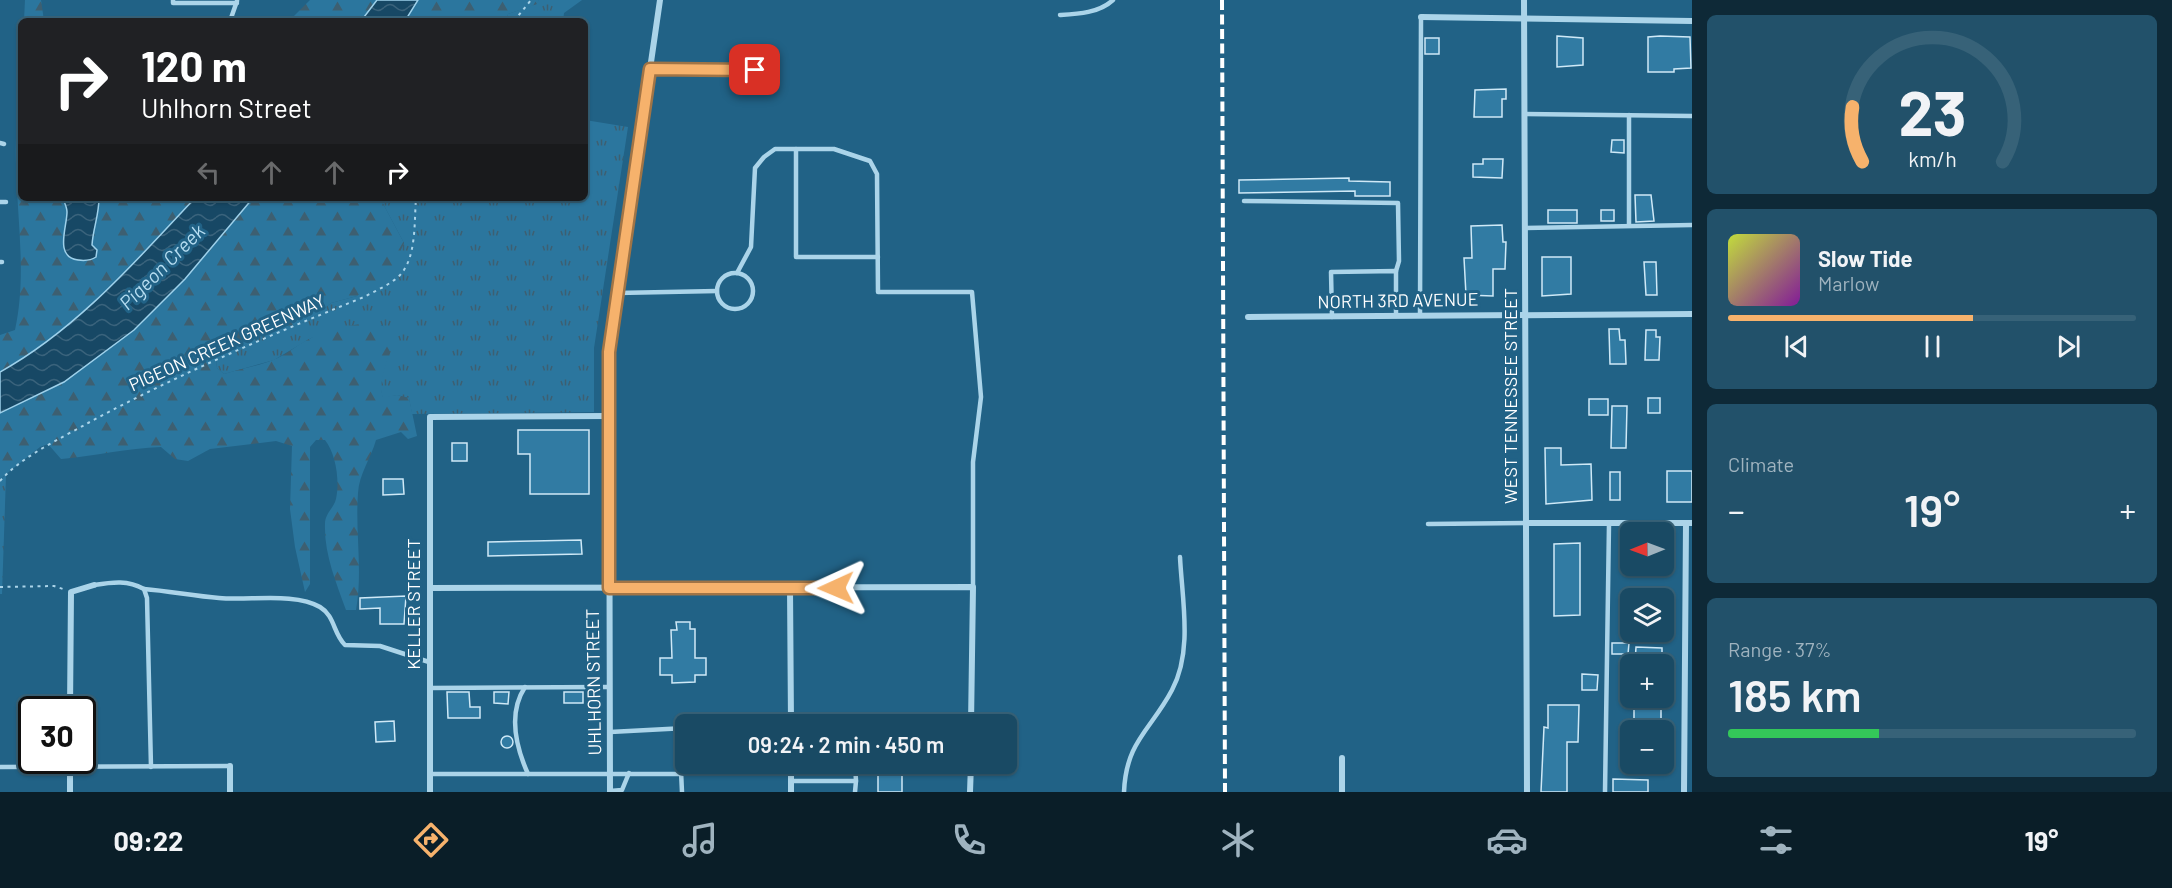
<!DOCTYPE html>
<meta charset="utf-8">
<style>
:root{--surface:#194a64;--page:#22516a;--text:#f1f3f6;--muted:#9fb3bf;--line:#376278;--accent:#f6b26c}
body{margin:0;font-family:Barlow,sans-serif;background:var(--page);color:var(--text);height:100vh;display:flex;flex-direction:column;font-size:22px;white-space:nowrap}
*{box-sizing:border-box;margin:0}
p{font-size:20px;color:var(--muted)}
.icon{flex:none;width:33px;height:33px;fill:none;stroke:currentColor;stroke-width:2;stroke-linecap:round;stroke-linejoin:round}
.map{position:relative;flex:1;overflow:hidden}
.panel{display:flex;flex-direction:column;gap:15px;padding:15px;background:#0e2937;width:480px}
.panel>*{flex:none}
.hud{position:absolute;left:18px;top:18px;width:570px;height:183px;border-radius:9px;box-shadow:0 2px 4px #0004,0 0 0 2px var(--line);background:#202124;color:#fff;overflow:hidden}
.needle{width:39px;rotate:269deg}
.tools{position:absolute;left:1620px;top:522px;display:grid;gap:12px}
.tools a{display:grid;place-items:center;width:54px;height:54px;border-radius:9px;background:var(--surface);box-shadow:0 2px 4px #0004,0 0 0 2px var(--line);font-size:30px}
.speed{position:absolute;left:18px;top:696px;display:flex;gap:12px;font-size:30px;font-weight:700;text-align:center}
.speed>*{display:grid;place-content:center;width:78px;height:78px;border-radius:50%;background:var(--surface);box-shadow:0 2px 4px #0004,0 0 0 2px var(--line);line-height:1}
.speed .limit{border:3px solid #111;border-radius:9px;background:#fff;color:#111}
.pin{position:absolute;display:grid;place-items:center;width:51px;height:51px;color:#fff;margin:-26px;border-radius:12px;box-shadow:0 3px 9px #0006}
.me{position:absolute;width:66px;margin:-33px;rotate:269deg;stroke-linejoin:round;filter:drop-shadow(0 0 4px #0008)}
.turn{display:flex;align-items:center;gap:21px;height:126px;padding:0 24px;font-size:27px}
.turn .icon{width:78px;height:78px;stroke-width:2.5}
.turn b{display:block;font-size:42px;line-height:51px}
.lanes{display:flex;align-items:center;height:57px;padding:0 24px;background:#0003;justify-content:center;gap:30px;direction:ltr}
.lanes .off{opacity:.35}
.big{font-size:45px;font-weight:600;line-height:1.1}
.panel .tile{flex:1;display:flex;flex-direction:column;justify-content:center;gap:9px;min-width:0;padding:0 21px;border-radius:9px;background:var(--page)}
.panel .dial{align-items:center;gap:0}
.dial svg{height:156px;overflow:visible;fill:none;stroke:var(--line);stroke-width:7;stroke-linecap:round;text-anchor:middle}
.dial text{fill:var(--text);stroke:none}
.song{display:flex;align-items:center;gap:18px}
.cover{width:72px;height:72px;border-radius:9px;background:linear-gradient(135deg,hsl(70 70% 55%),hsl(290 70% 35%))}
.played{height:6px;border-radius:3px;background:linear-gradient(90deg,var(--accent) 60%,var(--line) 60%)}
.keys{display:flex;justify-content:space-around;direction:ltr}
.heat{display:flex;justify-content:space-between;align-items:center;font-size:33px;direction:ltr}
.charge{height:9px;border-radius:4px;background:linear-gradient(90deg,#34c759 37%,var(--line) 0)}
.trip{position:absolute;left:675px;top:714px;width:342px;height:60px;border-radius:9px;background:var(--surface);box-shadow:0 2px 4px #0004,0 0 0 2px var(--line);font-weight:600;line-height:60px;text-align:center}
.menu{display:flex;height:96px;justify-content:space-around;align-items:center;background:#0a1e28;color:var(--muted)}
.menu .icon{width:42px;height:42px}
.menu .current{color:var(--accent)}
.menu b{font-size:27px;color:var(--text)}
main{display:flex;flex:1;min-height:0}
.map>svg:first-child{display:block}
.grass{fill:url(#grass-tufts)}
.forest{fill:url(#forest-firs)}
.water{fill:url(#water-waves);stroke:#9ed1eb;stroke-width:1.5}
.building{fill:#317ba3;stroke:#cfe9f7;stroke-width:1.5}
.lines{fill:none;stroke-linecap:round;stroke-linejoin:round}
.path{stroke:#abd4e9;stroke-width:2;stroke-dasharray:3 4.5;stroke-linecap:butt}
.lane{stroke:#abd4e9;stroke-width:4.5}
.street{stroke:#abd4e9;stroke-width:6}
.rail{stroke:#fff;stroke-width:4;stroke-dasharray:10 4.5;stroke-linecap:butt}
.route-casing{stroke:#a07446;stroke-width:15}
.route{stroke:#f6b26c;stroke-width:10}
.labels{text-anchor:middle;stroke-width:6;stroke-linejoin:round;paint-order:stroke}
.street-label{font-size:18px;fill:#fff;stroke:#216286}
.water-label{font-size:20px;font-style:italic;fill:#b6ddf1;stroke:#216286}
</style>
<main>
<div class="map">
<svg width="1692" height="792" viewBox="0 0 1692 792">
<defs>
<pattern id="grass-tufts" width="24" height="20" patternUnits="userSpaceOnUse" patternTransform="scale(1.5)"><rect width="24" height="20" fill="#2b769e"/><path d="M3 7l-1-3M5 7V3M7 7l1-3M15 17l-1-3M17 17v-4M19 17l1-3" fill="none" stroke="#3d5f71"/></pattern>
<pattern id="forest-firs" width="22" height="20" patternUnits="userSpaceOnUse" patternTransform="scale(1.5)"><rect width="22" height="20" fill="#2b769e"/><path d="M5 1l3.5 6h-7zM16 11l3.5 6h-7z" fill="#3d5f71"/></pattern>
<pattern id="water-waves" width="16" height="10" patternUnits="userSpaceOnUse" patternTransform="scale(1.5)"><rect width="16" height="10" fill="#174865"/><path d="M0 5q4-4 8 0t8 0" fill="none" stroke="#3a637c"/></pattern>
</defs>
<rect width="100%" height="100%" fill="#216286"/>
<g class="grass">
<polygon points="539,0 582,0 564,13 563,21 506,21 508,14 536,4"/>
<path d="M585,120L628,127L594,348V412L412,414L409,398L397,395L383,398C373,374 403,346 382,325L311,338L274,360L224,374L217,368L216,358L222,351L244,346L259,335L309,321L331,303L357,296L404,243L380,198H585Z"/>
<polygon points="6,475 2,594 0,594 0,479"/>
</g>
<g class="forest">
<polygon points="25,0 41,0 44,21 24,21"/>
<polygon points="310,0 377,0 361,21 289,21"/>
<polygon points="418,0 539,0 537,4 508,14 506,21 405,21"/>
<path d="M21,53V198H195C136,261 76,330 0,372V335L15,330C27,276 17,220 16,164C15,127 18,90 21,53Z"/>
<path d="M253,198H380L404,243L393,268L357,296L331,303L309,321L259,335L244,346L222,351L216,358L217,368L224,374C240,369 258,366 273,360C286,355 297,345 309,339C324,331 377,314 388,330C399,347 375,377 383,397L397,395L409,398L417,436L408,439L401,432L376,440C371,458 359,474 358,493C355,532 363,571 356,610H346C336,582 324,554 325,524C325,513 334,508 336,499C340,481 336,454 325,440H316L310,447V584L305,592L295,547L290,509L292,446L276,441L210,449L188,461L175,459L161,447C127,448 95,456 61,459L48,444L40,447L0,479V413L64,382L134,330L185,279Z"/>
</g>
<g class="water">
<polygon points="377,0 418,0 405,21 361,21"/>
<path d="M63,198H99C99,215 93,229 92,245L97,250L96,257C90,261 85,261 78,260C54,257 67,227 67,212C67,207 64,202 63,198Z"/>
<path d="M195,198H253L185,279L134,330L64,382L0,413V372C76,330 136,261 195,198Z"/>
</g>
<g class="building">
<polygon points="1557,36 1583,38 1583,65 1557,67"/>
<polygon points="1660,36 1690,37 1691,68 1674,69 1674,72 1648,72 1648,37"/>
<rect x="1425" y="38" width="14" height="16"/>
<polygon points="1506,89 1506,99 1502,99 1502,117 1474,117 1475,90"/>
<polygon points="1612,140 1624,140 1624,153 1611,152"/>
<polygon points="1483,159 1503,159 1502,178 1473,177 1473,164 1483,164"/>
<polygon points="1349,178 1349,181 1390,182 1390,196 1355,196 1355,191 1239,193 1239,180"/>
<polygon points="1635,195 1651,195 1654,221 1636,222"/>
<rect x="1548" y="210" width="29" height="13"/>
<rect x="1601" y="210" width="13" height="11"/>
<polygon points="1502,225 1503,242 1506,242 1505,269 1493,269 1493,296 1466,295 1464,258 1472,258 1471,226"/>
<polygon points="1542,257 1571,257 1571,294 1542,296"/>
<polygon points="1644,262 1656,262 1657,295 1646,295"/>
<polygon points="1609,329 1619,329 1620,340 1625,340 1626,364 1610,364"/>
<polygon points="1646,330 1656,330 1656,337 1660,337 1659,360 1645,360"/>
<rect x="1648" y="398" width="12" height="15"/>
<rect x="1589" y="399" width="19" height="16"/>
<polygon points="1612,406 1627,406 1626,448 1611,448"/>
<polygon points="518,430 589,430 589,494 530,494 530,454 518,454"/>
<rect x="452" y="443" width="15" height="18"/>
<polygon points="1545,448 1561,448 1561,465 1591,464 1592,500 1546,504"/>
<rect x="1667" y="471" width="25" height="31"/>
<rect x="1610" y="472" width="10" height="28"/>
<polygon points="383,479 403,479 404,494 383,495"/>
<polygon points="581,540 582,554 488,556 488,542"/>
<polygon points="1580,543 1580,615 1554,616 1554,544"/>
<polygon points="406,596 404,624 380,624 380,608 360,609 360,598"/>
<polygon points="676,622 690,622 690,629 695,629 695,658 706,658 706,675 695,675 695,682 672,683 672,675 660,675 660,658 672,658 671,630 677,630"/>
<polygon points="1612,643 1629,643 1628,654 1612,654"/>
<polygon points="1636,647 1662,648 1662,663 1635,663"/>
<polygon points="1582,674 1598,675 1597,690 1582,690"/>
<polygon points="447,692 469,692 470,707 480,707 480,718 448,718"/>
<polygon points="494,692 509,692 508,704 494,703"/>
<rect x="564" y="692" width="19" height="11"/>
<polygon points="1548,705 1579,705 1578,742 1567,742 1567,792 1541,792 1544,727 1548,728"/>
<polygon points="1634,708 1661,709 1661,720 1634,720"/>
<polygon points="394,721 395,741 376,742 375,722"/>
<circle cx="507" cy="742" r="6"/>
<rect x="878" y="772" width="24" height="20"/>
<polygon points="1613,779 1648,780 1648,792 1613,792"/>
</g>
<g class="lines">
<g class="path">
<polyline points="514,21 531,0"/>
<path d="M0,481C22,456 60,439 88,423C177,375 270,335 364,297C375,291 387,286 397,278C417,261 414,223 416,198"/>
<polyline points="0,587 54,586 63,589"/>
</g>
<g class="lane">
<polyline points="173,0 173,3 237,3"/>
<path d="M1060,15C1078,14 1099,13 1113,0"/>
<polyline points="230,21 237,1"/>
<polyline points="650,69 755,71"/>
<polyline points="1525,114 1692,116"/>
<polyline points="1629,115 1629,225"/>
<polyline points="0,143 4,144"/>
<polyline points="796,149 796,257 878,257"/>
<polyline points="1244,201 1398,203 1399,261 1396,271"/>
<polyline points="0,202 6,202"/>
<polyline points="1525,228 1692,225"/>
<polyline points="0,262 2,262"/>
<circle cx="735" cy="291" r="18"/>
<polyline points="737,273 751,247 755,168 764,157 775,149 834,149 870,161 877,174 878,292 972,292 981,397 973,462 973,587"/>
<polyline points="617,293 717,291"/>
<polyline points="1420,315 1421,17"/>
<polyline points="1332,317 1331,272 1396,271 1396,316"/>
<polyline points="1428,524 1527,523"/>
<path d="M94,585C113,582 128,580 144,589L147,598L151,767"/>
<path d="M144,589C169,591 194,596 219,598C248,601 295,592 320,607C335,616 333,633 345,645L380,646L429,662"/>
<path d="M525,687C508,713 516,747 528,774"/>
<polyline points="430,688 609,687"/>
<polyline points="679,729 682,792"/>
<polyline points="610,732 686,728"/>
<polyline points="855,764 856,781"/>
<polyline points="0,767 230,766"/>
<polyline points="430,774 681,774"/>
<polyline points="791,781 856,781 855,792"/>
<polyline points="610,791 622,790 629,773"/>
<path d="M1124,792C1126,741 1151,730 1172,690C1193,651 1182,599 1180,557"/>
<polyline points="1605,792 1609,524"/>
</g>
<g class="street">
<polyline points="1524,0 1527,792"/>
<polyline points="1421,17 1692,21"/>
<polyline points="1248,317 1692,314"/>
<polyline points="1527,523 1692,523"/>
<polyline points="430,588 973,587 971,724"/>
<polyline points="790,588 791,724"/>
<polyline points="70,710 71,592 94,585"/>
<polyline points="1342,758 1342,792"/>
<polyline points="791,764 791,792"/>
<polyline points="230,766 230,792"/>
<polyline points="70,792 70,760"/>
<polyline points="430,792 430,417 608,416"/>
<polyline points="610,792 609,352 660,0"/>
<polyline points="970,792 971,764"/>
<polyline points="1684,792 1686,523"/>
</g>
<polyline class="rail" points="1222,0 1225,792"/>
</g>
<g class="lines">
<defs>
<polyline id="route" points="755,70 650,69 609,352 609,588 836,588"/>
</defs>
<use href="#route" class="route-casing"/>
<use href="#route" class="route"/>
</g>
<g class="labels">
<g class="street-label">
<text transform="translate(1398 301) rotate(-1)" y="6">NORTH 3RD AVENUE</text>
<text transform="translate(227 343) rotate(-24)" y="6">PIGEON CREEK GREENWAY</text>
<text transform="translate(1511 396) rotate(-90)" y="6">WEST TENNESSEE STREET</text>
<text transform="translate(414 604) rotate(-90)" y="6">KELLER STREET</text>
<text transform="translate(594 682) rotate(-91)" y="6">UHLHORN STREET</text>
</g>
<g class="water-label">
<text transform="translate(162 267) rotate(-45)" y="7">Pigeon Creek</text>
</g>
</g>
</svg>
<div class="tools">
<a><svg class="needle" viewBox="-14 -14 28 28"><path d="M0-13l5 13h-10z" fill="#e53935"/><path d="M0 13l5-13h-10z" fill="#9fb3bf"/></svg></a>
<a><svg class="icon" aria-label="layers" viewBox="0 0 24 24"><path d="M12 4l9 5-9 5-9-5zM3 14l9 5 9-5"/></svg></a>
<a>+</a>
<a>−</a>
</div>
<div class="speed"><div class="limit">30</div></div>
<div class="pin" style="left:755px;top:70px;background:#d93025"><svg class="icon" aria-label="arrive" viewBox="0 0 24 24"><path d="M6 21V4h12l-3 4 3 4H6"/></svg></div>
<svg class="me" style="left:836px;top:588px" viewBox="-20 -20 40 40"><path d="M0-17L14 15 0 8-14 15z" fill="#f6b26c" stroke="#fff" stroke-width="4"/></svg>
<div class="trip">09:24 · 2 min · 450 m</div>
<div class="hud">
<div class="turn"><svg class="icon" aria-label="right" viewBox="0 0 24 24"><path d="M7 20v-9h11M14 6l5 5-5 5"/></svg><div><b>120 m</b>Uhlhorn Street</div></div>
<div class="lanes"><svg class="icon off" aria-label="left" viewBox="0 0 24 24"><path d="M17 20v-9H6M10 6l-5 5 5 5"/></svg><svg class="icon off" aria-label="ahead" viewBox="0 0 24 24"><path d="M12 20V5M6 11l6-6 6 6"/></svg><svg class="icon off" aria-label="ahead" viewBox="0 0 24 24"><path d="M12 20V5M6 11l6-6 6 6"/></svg><svg class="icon" aria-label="right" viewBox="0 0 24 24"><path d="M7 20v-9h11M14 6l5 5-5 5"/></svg></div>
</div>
</div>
<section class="panel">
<div class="tile dial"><svg viewBox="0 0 100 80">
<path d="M14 69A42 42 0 1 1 86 69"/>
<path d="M14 69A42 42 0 0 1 9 41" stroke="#f6b26c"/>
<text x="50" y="56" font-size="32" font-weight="700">23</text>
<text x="50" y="72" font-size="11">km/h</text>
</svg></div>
<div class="tile">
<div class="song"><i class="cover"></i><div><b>Slow Tide</b><p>Marlow</p></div></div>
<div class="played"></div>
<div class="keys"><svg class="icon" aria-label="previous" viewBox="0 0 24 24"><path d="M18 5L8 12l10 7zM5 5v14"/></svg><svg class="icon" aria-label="pause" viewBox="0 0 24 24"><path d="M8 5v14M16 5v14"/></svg><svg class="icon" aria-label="next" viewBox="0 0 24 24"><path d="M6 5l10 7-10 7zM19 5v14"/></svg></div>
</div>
<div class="tile"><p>Climate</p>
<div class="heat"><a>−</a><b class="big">19°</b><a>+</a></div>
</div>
<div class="tile"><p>Range · 37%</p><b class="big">185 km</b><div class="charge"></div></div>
</section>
</main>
<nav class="menu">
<b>09:22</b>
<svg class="icon current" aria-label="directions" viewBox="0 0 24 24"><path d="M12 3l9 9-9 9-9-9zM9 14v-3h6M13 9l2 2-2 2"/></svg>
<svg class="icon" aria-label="music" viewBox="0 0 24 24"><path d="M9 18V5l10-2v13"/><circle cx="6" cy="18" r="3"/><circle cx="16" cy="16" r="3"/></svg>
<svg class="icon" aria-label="phone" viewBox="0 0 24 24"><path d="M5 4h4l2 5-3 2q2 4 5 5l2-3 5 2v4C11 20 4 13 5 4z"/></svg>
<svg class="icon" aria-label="climate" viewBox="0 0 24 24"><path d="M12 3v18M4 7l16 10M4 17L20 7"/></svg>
<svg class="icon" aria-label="car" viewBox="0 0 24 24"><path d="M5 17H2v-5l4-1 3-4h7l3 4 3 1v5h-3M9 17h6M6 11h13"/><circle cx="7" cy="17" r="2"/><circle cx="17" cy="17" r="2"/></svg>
<svg class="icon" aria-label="filters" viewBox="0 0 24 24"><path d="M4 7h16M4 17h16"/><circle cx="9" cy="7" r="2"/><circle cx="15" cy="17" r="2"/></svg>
<b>19°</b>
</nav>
